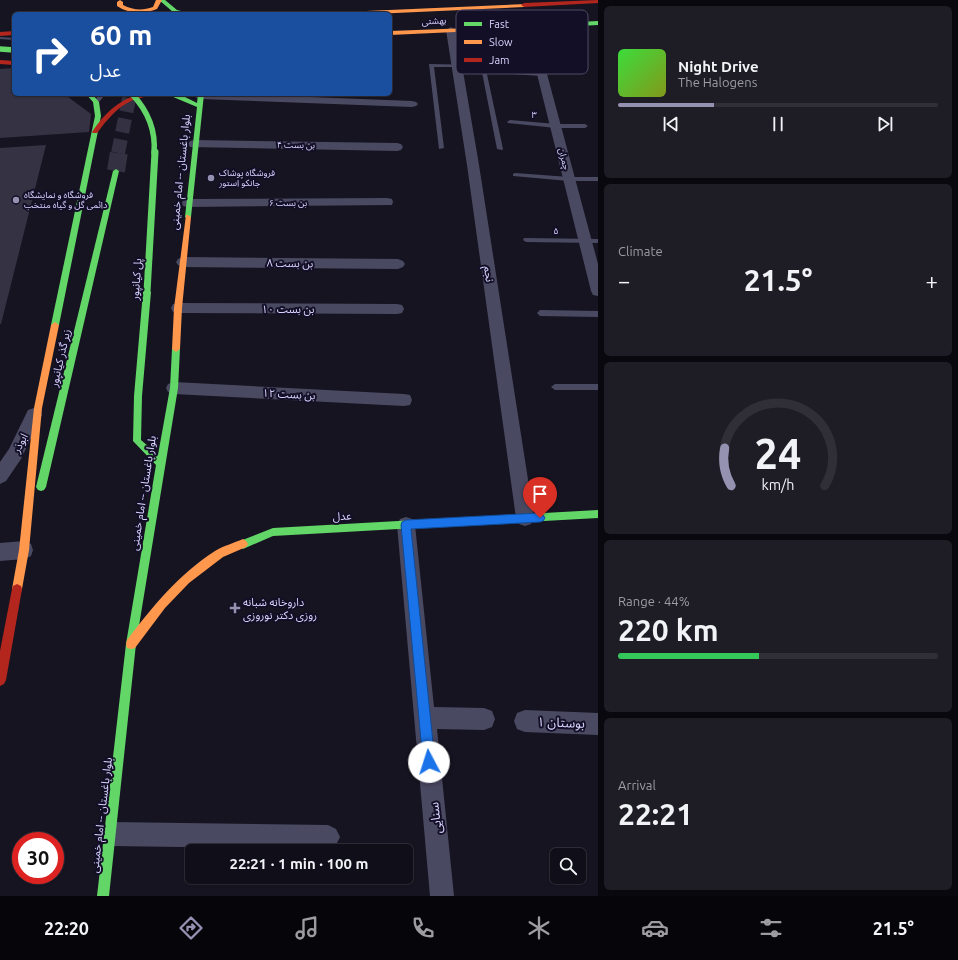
<!DOCTYPE html>
<meta charset="utf-8">
<style>
:root{--surface:#100f19;--page:#1e1d26;--text:#f1f3f6;--muted:#9c9ca2;--line:#302f38;--accent:#9591b1}
body{margin:0;font-family:Ubuntu,"Noto Sans Arabic",sans-serif;background:var(--page);color:var(--text);height:100vh;display:flex;flex-direction:column;font-size:15px;white-space:nowrap}
*{box-sizing:border-box;margin:0}
p{font-size:13px;color:var(--muted)}
.icon{flex:none;width:22px;height:22px;fill:none;stroke:currentColor;stroke-width:2;stroke-linecap:round;stroke-linejoin:round}
.map{position:relative;flex:1;overflow:hidden}
.drawer{display:flex;flex-direction:column;gap:6px;padding:6px;background:#09080e;width:360px}
.drawer>*{flex:none}
.guide{position:absolute;left:12px;top:12px;width:380px;height:84px;border-radius:6px;box-shadow:0 1px 3px #0004,0 0 0 1px var(--line);background:#1a4fa0;color:#fff;overflow:hidden}
.buttons{position:absolute;left:550px;top:848px;display:grid;gap:8px}
.buttons a{display:grid;place-items:center;width:36px;height:36px;border-radius:6px;background:var(--surface);box-shadow:0 1px 3px #0004,0 0 0 1px var(--line);font-size:20px}
.speed{position:absolute;left:12px;top:832px;display:flex;gap:8px;font-size:20px;font-weight:700;text-align:center}
.speed>*{display:grid;place-content:center;width:52px;height:52px;border-radius:50%;background:var(--surface);box-shadow:0 1px 3px #0004,0 0 0 1px var(--line);line-height:1}
.speed .limit{border:6px solid #d22;background:#fff;color:#111}
.pin{position:absolute;display:grid;place-items:center;width:34px;height:34px;color:#fff;margin:-41px -17px;border-radius:50% 50% 50% 0;rotate:-45deg;box-shadow:0 0 4px #0007}
.pin .icon{rotate:45deg}
.me{position:absolute;width:44px;margin:-22px;rotate:355deg;stroke-linejoin:round;filter:drop-shadow(0 0 3px #0008)}
.turn{display:flex;align-items:center;gap:14px;height:84px;padding:0 12px;font-size:18px}
.turn .icon{width:52px;height:52px;stroke-width:2.5}
.turn b{display:block;font-size:28px;line-height:34px}
.big{font-size:30px;font-weight:700;line-height:1.1}
.drawer .card{flex:1;display:flex;flex-direction:column;justify-content:center;gap:6px;min-width:0;padding:0 14px;border-radius:6px;background:var(--page)}
.drawer .dial{align-items:center;gap:0}
.dial svg{height:104px;overflow:visible;fill:none;stroke:var(--line);stroke-width:7;stroke-linecap:round;text-anchor:middle}
.dial text{fill:var(--text);stroke:none}
.song{display:flex;align-items:center;gap:12px}
.cover{width:48px;height:48px;border-radius:6px;background:linear-gradient(135deg,hsl(120 70% 55%),hsl(70 70% 35%))}
.played{height:4px;border-radius:2px;background:linear-gradient(90deg,var(--accent) 30%,var(--line) 30%)}
.keys{display:flex;justify-content:space-around;direction:ltr}
.heat{display:flex;justify-content:space-between;align-items:center;font-size:22px;direction:ltr}
.charge{height:6px;border-radius:3px;background:linear-gradient(90deg,#34c759 44%,var(--line) 0)}
.trip{position:absolute;left:185px;top:844px;width:228px;height:40px;border-radius:6px;background:var(--surface);box-shadow:0 1px 3px #0004,0 0 0 1px var(--line);font-weight:700;line-height:40px;text-align:center}
.dock{display:flex;height:64px;justify-content:space-around;align-items:center;background:#06060a;color:var(--muted)}
.dock .icon{width:28px;height:28px}
.dock .selected{color:var(--accent)}
.dock b{font-size:18px;color:var(--text)}
main{display:flex;flex:1;min-height:0}
.map>svg:first-child{display:block}
.building{fill:#343243}
.lines{fill:none;stroke-linecap:round;stroke-linejoin:round}
.primary-tunnel-far1{stroke:#333142;stroke-width:14;stroke-dasharray:14 7;stroke-linecap:butt}
.primary-tunnel{stroke:#333142;stroke-width:18;stroke-dasharray:18 9;stroke-linecap:butt}
.lane{fill:#4a4962;fill-rule:evenodd}
.street{fill:#4a4962;fill-rule:evenodd}
.fast{fill:#63d668;fill-rule:evenodd}
.slow{fill:#ff974d;fill-rule:evenodd}
.jam{fill:#b3261e;fill-rule:evenodd}
.fast-bridge-far1{stroke:#63d668;stroke-width:5.5}
.fast-bridge{stroke:#63d668;stroke-width:7}
.route{fill:#1a73e8;stroke:#114b97}
.poi-dot{fill:#9591b1;stroke:#130f26;stroke-width:1.5}
.labels{text-anchor:middle;stroke-width:4;stroke-linejoin:round;paint-order:stroke}
.far-street-label{font-size:9px;fill:#d9d4ff;stroke:#130f26}
.far-poi-label{font-size:9px;fill:#d9d4ff;stroke:#130f26;text-anchor:start}
.street-label{font-size:11px;fill:#d9d4ff;stroke:#130f26}
.poi-label{font-size:11px;fill:#d9d4ff;stroke:#130f26;text-anchor:start}
.near-street-label{font-size:13px;fill:#d9d4ff;stroke:#130f26}
.key{fill:#130f26;stroke:#4e4a67;stroke-width:1}
.key-label{font-size:11px;fill:#d9d4ff}
</style>
<main>
<div class="map">
<svg width="598" height="896" viewBox="0 0 598 896">
<rect width="100%" height="100%" fill="#161421"/>
<g class="building">
<polygon points="14,68 14,94 64,94 91,114 89,132 0,138 0,69"/>
<polygon points="46,145 1,324 0,324 0,148"/>
</g>
<g class="lines">
<polyline class="primary-tunnel-far1" points="118,153 130,94"/>
<polyline class="primary-tunnel" points="116,171 119,152"/>
<g class="lane">
<polygon points="0,37 14,38 14,40 0,39"/>
<polygon points="429,64 485,65 503,149 502,150 497,149 481,67 434,67 444,148 439,149"/>
<polygon points="499,70 542,72 545,74 542,76 497,73 496,72"/>
<polygon points="100,94 106,94 98,103 94,103 93,102"/>
<polygon points="510,120 556,124 585,124 588,126 585,128 556,128 508,123 507,122"/>
<polygon points="515,173 569,177 598,177 598,181 569,181 513,176 513,174"/>
<polygon points="524,238 598,239 598,243 526,242 523,240"/>
<polygon points="540,310 598,311 598,317 540,316 537,313"/>
<polygon points="555,384 598,384 598,390 555,390 551,387"/>
</g>
<g class="street">
<polygon points="532,23 537,26 547,74 598,264 598,296 593,295 591,291 537,74 527,26"/>
<polygon points="451,27 456,30 479,165 534,518 531,524 525,526 519,524 516,518 467,165 446,30"/>
<polygon points="197,94 237,94 412,101 416,102 418,104 416,106 412,107 201,99 197,98 195,96"/>
<polygon points="194,140 397,143 401,144 403,147 401,150 397,151 190,147 188,144 190,141"/>
<polygon points="387,198 392,199 393,202 392,205 188,207 183,206 182,203 183,200 188,199"/>
<polygon points="183,257 398,259 403,261 405,264 403,267 398,269 183,267 178,265 176,262 178,259"/>
<polygon points="178,303 397,304 402,305 404,309 402,313 397,314 178,313 173,312 171,308 173,304"/>
<polygon points="174,382 404,394 410,395 412,400 410,405 404,406 174,394 168,392 166,388 168,384"/>
<polygon points="34,408 40,410 42,415 21,459 6,481 0,484 0,462 9,449 28,410"/>
<polygon points="406,517 412,519 415,525 434,707 484,708 492,711 495,719 492,727 484,730 437,729 454,896 430,896 397,525 400,519"/>
<polygon points="24,541 31,544 33,550 31,556 24,559 0,561 0,543"/>
<polygon points="525,710 598,713 598,735 525,732 517,729 514,721 517,713"/>
<polygon points="111,822 328,825 336,829 340,837 336,845 328,849 111,846 103,842 99,834 103,826"/>
</g>
<g class="fast">
<polygon points="159,0 165,0 177,10 193,14 173,12"/>
<polygon points="598,21 598,25 519,29 516,27 519,25"/>
<polygon points="86,94 92,94 99,102 101,116 59,325 55,328 51,325 95,116 93,102"/>
<polygon points="166,94 179,94 197,103 198,94 204,94 191,217 188,219 185,217 197,107"/>
<polygon points="116,169 119,171 46,487 44,490 41,491 38,490 36,487 113,171"/>
<polygon points="147,289 151,292 142,396 141,440 158,455 170,388 172,349 176,346 180,349 178,388 136,644 109,896 97,896 126,644 156,465 133,441 134,396 143,292"/>
<polygon points="598,510 598,518 273,536 243,549 240,547 238,544 240,541 273,528"/>
</g>
<g class="slow">
<path d="M156,0H162L157,9C144,14 129,14 117,6V2L120,0L123,2V5C133,10 142,11 153,7Z"/>
<polygon points="526,4 527,5 524,7 374,14 340,14 343,12"/>
<polygon points="521,26 522,27 519,29 390,35 390,31"/>
<polygon points="186,215 188,215 191,217 182,308 180,349 176,352 172,349 174,308"/>
<polygon points="55,322 59,325 42,408 29,550 22,589 21,592 17,594 13,592 12,589 19,550 34,408 51,325"/>
<path d="M243,539L246,541L248,544L246,547L223,557L189,583L165,608L135,648L131,649L127,648L126,644L127,640C153,606 178,575 215,551C223,546 234,543 243,539Z"/>
</g>
<g class="jam">
<polygon points="598,0 598,3 524,7 521,5 524,3"/>
<polygon points="14,31 14,35 0,36 0,32"/>
<polygon points="0,60 14,61 14,65 0,64"/>
<path d="M140,94H151C146,97 139,98 133,100C117,107 107,120 97,133H93L92,132C104,114 118,100 140,94Z"/>
<polygon points="17,584 21,586 22,589 6,680 4,684 0,686 0,651 12,589 13,586"/>
</g>
<g class="fast-bridge-far1">
<polyline points="0,49 14,50"/>
<path d="M132,94C147,110 156,130 154,153"/>
</g>
<polyline class="fast-bridge" points="147,292 155,152"/>
</g>
<polygon class="route" points="540,513 543,515 545,518 543,521 540,522 411,529 435,762 434,767 429,768 425,767 423,762 401,525 402,522 406,520"/>
<g class="poi-dot">
<circle cx="211" cy="178" r="4"/>
<circle cx="16" cy="200" r="4"/>
<path d="M233 602h4v4h4v4h-4v4h-4v-4h-4v-4h4z"/>
</g>
<g class="labels">
<g class="far-street-label">
<text transform="translate(434 21) rotate(-3)" y="3">بهشتى</text>
<text transform="translate(534 115) rotate(5)" y="3">۳</text>
<text transform="translate(296 145) rotate(1)" y="3">بن بست ۴</text>
<text transform="translate(564 159) rotate(76)" y="3">چمران</text>
<text x="288" y="206">بن بست ۶</text>
<text transform="translate(556 231) rotate(1)" y="3">۵</text>
</g>
<g class="far-poi-label">
<text x="219" y="176">فروشگاه پوشاک<tspan x="219" dy="10">جانکو استور</tspan></text>
<text x="24" y="198">فروشگاه و نمایشگاه<tspan x="24" dy="10">دائمی گل و گیاه منتخب</tspan></text>
</g>
<g class="street-label">
<text transform="translate(180 172) rotate(-84)" y="4">بلوار باغستان -- امام خمینی</text>
<text transform="translate(290 263) rotate(1)" y="4">بن بست ۸</text>
<text transform="translate(489 274) rotate(82)" y="4">نجم</text>
<text transform="translate(136 279) rotate(-86)" y="4">پل کیانپور</text>
<text x="288" y="313">بن بست ۱۰</text>
<text transform="translate(60 358) rotate(-77)" y="4">زیر گذر کیانپور</text>
<text transform="translate(289 394) rotate(3)" y="4">بن بست ۱۲</text>
<text transform="translate(20 443) rotate(-63)" y="4">ابوذر</text>
<text transform="translate(143 493) rotate(-81)" y="4">بلوار باغستان -- امام خمینی</text>
<text transform="translate(342 516) rotate(-3)" y="4">عدل</text>
<text transform="translate(101 815) rotate(-83)" y="4">بلوار باغستان -- امام خمینی</text>
</g>
<g class="poi-label">
<text x="243" y="606">داروخانه شبانه<tspan x="243" dy="13">روزی دکتر نوروزی</tspan></text>
</g>
<g class="near-street-label">
<text transform="translate(561 722) rotate(2)" y="5">بوستان ۱</text>
<text transform="translate(435 818) rotate(-96)" y="5">سنایی</text>
</g>
</g>
<rect x="456" y="10" width="132" height="64" rx="6" class="key"/>
<rect x="464" y="22" width="18" height="4" fill="#63d668"/>
<rect x="464" y="40" width="18" height="4" fill="#ff974d"/>
<rect x="464" y="58" width="18" height="4" fill="#b3261e"/>
<g class="key-label">
<text x="489" y="28">Fast</text>
<text x="489" y="46">Slow</text>
<text x="489" y="64">Jam</text>
</g>
</svg>
<div class="buttons">
<a><svg class="icon" aria-label="search" viewBox="0 0 24 24"><circle cx="10" cy="10" r="6"/><path d="M15 15l6 6"/></svg></a>
</div>
<div class="speed"><div class="limit">30</div></div>
<div class="pin" style="left:540px;top:518px;background:#d93025"><svg class="icon" aria-label="arrive" viewBox="0 0 24 24"><path d="M6 21V4h12l-3 4 3 4H6"/></svg></div>
<svg class="me" style="left:429px;top:762px" viewBox="-20 -20 40 40"><circle r="19" fill="#fff"/><path d="M0-13L10 11 0 6-10 11z" fill="#1a73e8"/></svg>
<div class="trip">22:21 · 1 min · 100 m</div>
<div class="guide">
<div class="turn"><svg class="icon" aria-label="right" viewBox="0 0 24 24"><path d="M7 20v-9h11M14 6l5 5-5 5"/></svg><div><b>60 m</b>عدل</div></div>
</div>
</div>
<section class="drawer">
<div class="card">
<div class="song"><i class="cover"></i><div><b>Night Drive</b><p>The Halogens</p></div></div>
<div class="played"></div>
<div class="keys"><svg class="icon" aria-label="previous" viewBox="0 0 24 24"><path d="M18 5L8 12l10 7zM5 5v14"/></svg><svg class="icon" aria-label="pause" viewBox="0 0 24 24"><path d="M8 5v14M16 5v14"/></svg><svg class="icon" aria-label="next" viewBox="0 0 24 24"><path d="M6 5l10 7-10 7zM19 5v14"/></svg></div>
</div>
<div class="card"><p>Climate</p>
<div class="heat"><a>−</a><b class="big">21.5°</b><a>+</a></div>
</div>
<div class="card dial"><svg viewBox="0 0 100 80">
<path d="M14 69A42 42 0 1 1 86 69"/>
<path d="M14 69A42 42 0 0 1 9 40" stroke="#9591b1"/>
<text x="50" y="56" font-size="32" font-weight="700">24</text>
<text x="50" y="72" font-size="11">km/h</text>
</svg></div>
<div class="card"><p>Range · 44%</p><b class="big">220 km</b><div class="charge"></div></div>
<div class="card"><p>Arrival</p><b class="big">22:21</b></div>
</section>
</main>
<nav class="dock">
<b>22:20</b>
<svg class="icon selected" aria-label="directions" viewBox="0 0 24 24"><path d="M12 3l9 9-9 9-9-9zM9 14v-3h6M13 9l2 2-2 2"/></svg>
<svg class="icon" aria-label="music" viewBox="0 0 24 24"><path d="M9 18V5l10-2v13"/><circle cx="6" cy="18" r="3"/><circle cx="16" cy="16" r="3"/></svg>
<svg class="icon" aria-label="phone" viewBox="0 0 24 24"><path d="M5 4h4l2 5-3 2q2 4 5 5l2-3 5 2v4C11 20 4 13 5 4z"/></svg>
<svg class="icon" aria-label="climate" viewBox="0 0 24 24"><path d="M12 3v18M4 7l16 10M4 17L20 7"/></svg>
<svg class="icon" aria-label="car" viewBox="0 0 24 24"><path d="M5 17H2v-5l4-1 3-4h7l3 4 3 1v5h-3M9 17h6M6 11h13"/><circle cx="7" cy="17" r="2"/><circle cx="17" cy="17" r="2"/></svg>
<svg class="icon" aria-label="filters" viewBox="0 0 24 24"><path d="M4 7h16M4 17h16"/><circle cx="9" cy="7" r="2"/><circle cx="15" cy="17" r="2"/></svg>
<b>21.5°</b>
</nav>
